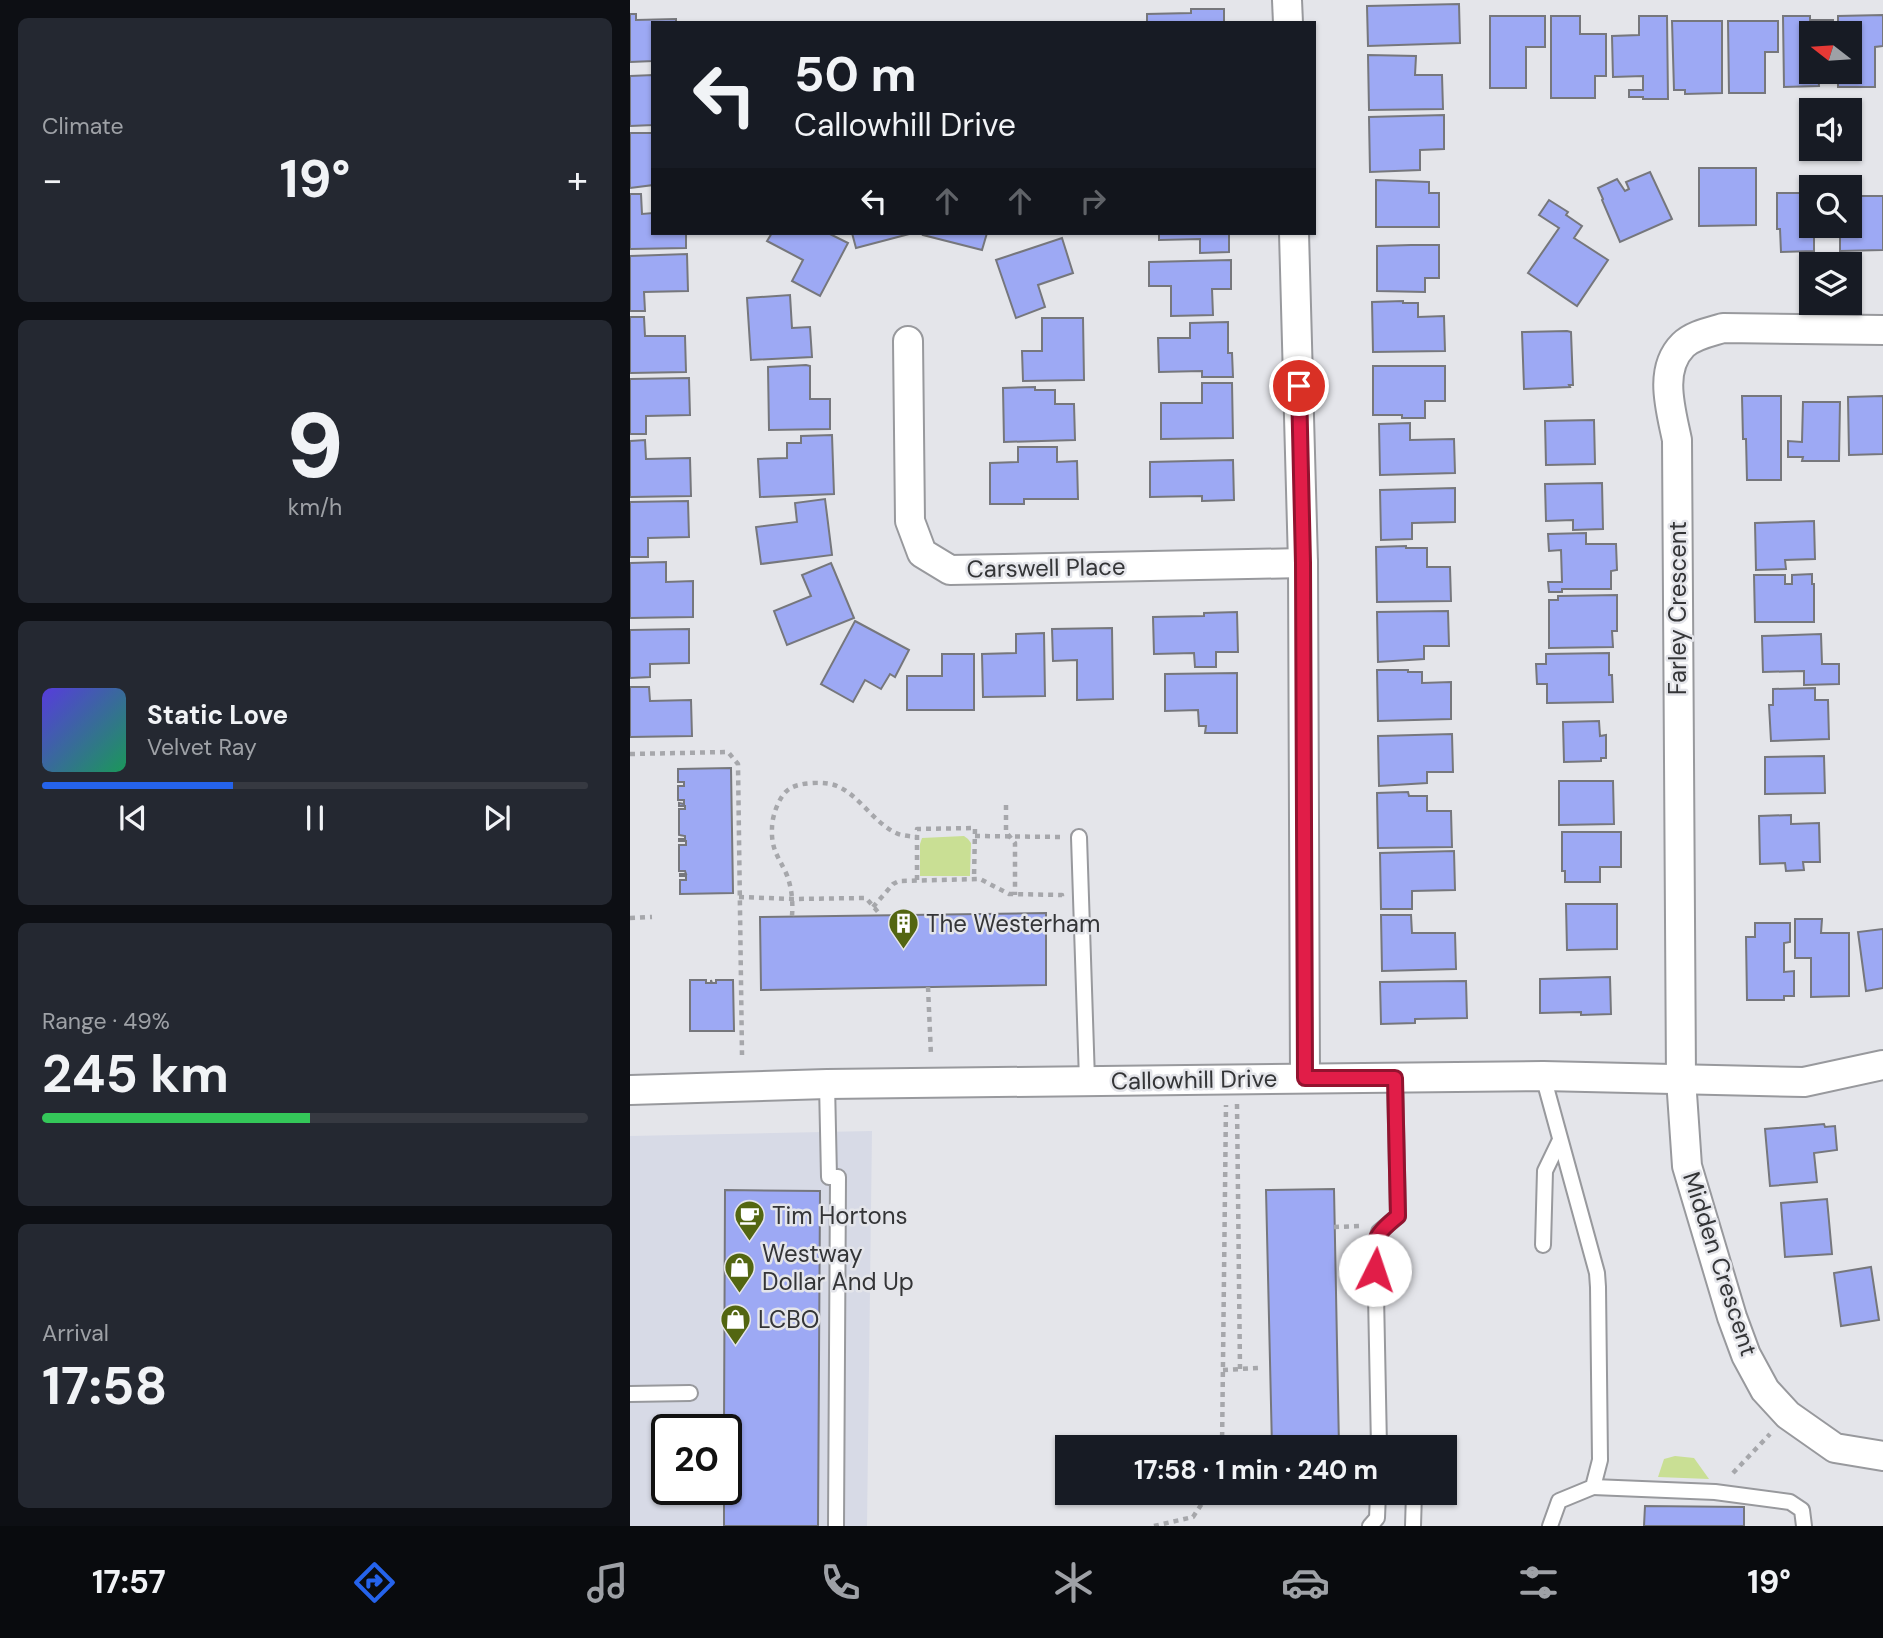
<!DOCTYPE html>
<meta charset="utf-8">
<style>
:root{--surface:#171b24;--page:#242831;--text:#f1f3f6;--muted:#9ea1a6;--line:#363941;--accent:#2563eb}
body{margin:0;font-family:"DM Sans",sans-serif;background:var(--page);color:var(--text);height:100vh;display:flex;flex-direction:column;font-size:26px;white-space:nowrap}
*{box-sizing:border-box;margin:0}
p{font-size:23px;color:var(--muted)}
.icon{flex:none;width:38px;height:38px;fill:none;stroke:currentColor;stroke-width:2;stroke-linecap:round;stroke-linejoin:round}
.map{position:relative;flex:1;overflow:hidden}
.side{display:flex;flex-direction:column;gap:18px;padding:18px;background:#0d0f14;width:630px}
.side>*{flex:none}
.guide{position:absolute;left:21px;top:21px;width:665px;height:214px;border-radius:0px;box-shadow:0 2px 5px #0004;background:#171b24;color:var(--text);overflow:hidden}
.needle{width:46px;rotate:287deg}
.controls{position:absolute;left:1169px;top:21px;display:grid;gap:14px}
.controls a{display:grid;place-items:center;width:63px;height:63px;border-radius:0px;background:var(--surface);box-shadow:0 2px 5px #0004;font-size:35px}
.speed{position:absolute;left:21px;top:1414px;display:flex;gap:14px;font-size:35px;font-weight:700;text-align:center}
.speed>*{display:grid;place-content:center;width:91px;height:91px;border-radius:50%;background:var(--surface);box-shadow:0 2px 5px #0004;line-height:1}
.speed .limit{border:4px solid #111;border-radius:10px;background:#fff;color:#111}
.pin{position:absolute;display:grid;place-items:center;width:60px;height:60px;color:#fff;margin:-30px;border:4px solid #fff;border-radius:50%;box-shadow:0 2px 7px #0007}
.me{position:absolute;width:77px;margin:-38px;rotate:4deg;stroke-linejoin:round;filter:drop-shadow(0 0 5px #0008)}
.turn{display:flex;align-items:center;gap:24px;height:147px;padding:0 28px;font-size:32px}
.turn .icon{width:91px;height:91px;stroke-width:2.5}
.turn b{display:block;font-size:49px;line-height:60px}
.lanes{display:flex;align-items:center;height:66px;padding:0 28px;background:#0003;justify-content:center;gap:35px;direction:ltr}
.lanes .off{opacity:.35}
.big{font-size:52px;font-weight:700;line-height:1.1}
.side .card{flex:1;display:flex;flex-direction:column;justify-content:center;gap:10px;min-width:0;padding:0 24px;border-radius:10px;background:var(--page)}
.side .dial{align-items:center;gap:0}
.dial b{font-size:91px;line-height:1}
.song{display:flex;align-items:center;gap:21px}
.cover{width:84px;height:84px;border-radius:10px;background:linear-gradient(135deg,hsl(250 70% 55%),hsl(150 70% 35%))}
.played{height:7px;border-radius:4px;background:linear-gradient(90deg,var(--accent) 35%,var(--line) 35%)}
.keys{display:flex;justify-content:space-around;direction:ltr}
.heat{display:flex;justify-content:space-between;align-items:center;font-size:38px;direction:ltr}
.charge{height:10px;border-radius:5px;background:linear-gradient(90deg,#34c759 49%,var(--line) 0)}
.trip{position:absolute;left:425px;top:1435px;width:402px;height:70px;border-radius:0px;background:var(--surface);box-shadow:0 2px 5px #0004;font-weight:700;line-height:70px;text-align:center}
.tabs{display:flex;height:112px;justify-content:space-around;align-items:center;background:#090b0e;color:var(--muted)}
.tabs .icon{width:49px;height:49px}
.tabs .active{color:var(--accent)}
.tabs b{font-size:32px;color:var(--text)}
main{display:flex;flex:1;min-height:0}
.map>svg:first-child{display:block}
.built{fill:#d7dae6;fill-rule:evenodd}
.green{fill:#c9df94}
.building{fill:#9da9f4;stroke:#76777c;stroke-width:2}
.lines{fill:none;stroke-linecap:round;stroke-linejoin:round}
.lane-casing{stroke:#98999d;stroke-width:18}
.street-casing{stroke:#98999d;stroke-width:32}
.path{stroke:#a6a7ab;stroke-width:4.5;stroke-dasharray:5 5;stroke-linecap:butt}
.lane{stroke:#fff;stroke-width:14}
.street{stroke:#fff;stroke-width:28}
.route-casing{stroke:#92132f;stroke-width:18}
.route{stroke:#e11d48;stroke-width:12}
.labels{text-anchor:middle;stroke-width:5;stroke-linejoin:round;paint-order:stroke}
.street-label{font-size:24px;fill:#343537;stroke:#e4e5ea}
.poi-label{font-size:24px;fill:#343537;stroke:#e4e5ea;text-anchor:start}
</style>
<main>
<section class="side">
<div class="card"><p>Climate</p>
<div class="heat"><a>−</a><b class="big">19°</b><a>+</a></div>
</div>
<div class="card dial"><b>9</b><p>km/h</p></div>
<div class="card">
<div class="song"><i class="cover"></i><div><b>Static Love</b><p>Velvet Ray</p></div></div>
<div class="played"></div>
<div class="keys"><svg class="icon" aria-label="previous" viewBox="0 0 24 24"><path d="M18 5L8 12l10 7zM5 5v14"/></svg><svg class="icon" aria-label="pause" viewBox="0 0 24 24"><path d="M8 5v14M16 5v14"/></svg><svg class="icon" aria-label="next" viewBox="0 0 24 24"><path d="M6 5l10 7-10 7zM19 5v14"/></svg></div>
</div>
<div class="card"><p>Range · 49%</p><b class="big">245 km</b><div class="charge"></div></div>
<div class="card"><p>Arrival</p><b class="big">17:58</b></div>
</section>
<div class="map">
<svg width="1253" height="1526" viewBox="0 0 1253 1526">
<rect width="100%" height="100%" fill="#e4e5ea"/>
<path class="built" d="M242,1131L237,1526H0V1136ZM37,1430H96V1489H37Z"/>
<g class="green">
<polygon points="334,836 338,839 341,843 340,876 290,876 290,844 292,838"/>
<polygon points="1045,1456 1064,1458 1079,1479 1028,1477 1034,1459"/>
</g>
<g class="building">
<polygon points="829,4 830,43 738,46 737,6"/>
<polygon points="561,9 594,9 594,23 517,23 517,14 561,13"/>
<polygon points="0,14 6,14 6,20 46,19 46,23 23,23 23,61 0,62"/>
<polygon points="1253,15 1253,46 1245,47 1245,87 1208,87 1208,72 1220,72 1220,33 1208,33 1208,16"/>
<polygon points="860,16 915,16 915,47 896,47 896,88 860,88"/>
<polygon points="921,16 950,16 950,34 976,34 976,76 965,76 965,98 921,98"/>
<polygon points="1009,16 1037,16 1038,99 1013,99 1013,97 999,97 999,90 1013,90 1013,76 983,77 982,36 1009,35"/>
<polygon points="1153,16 1180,16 1180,20 1203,20 1203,33 1181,33 1181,72 1188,72 1189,86 1154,87"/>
<polygon points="1042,21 1092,21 1092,93 1055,94 1055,90 1044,90"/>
<polygon points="1098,21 1148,21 1148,52 1135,52 1135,93 1099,93"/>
<polygon points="738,55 786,56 785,75 812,75 813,109 739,110"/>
<polygon points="23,75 23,125 0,126 0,76"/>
<polygon points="814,115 814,149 790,150 790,170 740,172 739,117"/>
<polygon points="0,133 23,133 23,185 0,188"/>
<polygon points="1069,168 1126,168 1126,225 1069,226"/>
<polygon points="1020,172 1042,219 990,242 972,200 973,199 968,188 987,179 995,191 999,189 996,182"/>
<polygon points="746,180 799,182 799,193 809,193 809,227 746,227"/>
<polygon points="1147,193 1181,193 1181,226 1184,226 1184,251 1151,252 1150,229 1147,229"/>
<polygon points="0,194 11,194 12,214 23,213 23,233 56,233 56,248 0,249"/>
<polygon points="1220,196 1253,196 1253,250 1210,251 1210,226 1220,226"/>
<polygon points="919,200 938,212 936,215 952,226 944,238 978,260 947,306 898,273 929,228 909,215"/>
<polygon points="142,233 198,233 218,243 190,296 162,281 173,260 137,241"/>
<polygon points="222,233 283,233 226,248"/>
<polygon points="294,233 357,233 352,250 293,235"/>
<polygon points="529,233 599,233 599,252 570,253 570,239 529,240"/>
<polygon points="432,238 443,273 408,285 415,307 386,318 366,260"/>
<polygon points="781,245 809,245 809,278 795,278 795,292 747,291 747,246"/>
<polygon points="57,254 58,291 14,292 15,311 0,311 0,256"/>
<polygon points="601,260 601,289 582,289 583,315 541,316 541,286 519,286 519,262"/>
<polygon points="160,295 162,328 180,327 182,357 121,360 117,298"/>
<polygon points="773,301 773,303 788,303 788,317 814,316 815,351 743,352 742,302"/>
<polygon points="0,317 14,317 15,336 55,336 56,372 0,373"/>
<polygon points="412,318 453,318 454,380 393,381 392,351 412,351"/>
<polygon points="598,322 598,353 602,353 603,377 572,377 572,371 529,372 528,338 560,338 560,323"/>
<polygon points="937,331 941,332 943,385 939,385 940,387 894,389 892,332"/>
<polygon points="176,365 180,366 180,399 200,399 200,429 139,430 138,367"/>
<polygon points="743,366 815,366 815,401 795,401 795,418 772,418 772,415 743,415"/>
<polygon points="59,378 60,415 16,416 16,434 0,434 0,379"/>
<polygon points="572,383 602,383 603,438 531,439 531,403 572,403"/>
<polygon points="405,387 405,390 425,390 425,404 444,404 445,440 374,442 373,388"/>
<polygon points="1112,396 1151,396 1151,480 1117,480 1116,439 1113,439"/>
<polygon points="1253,396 1253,454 1219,455 1218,397"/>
<polygon points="1173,402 1210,402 1209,461 1172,461 1173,457 1158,457 1158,441 1172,442"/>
<polygon points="964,420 965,464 916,465 915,421"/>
<polygon points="780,423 780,440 824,439 825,473 750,475 749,424"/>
<polygon points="202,435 204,494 130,497 128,459 157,458 157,443 171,443 171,436"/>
<polygon points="15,440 16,459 60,458 61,496 0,497 0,441"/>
<polygon points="388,447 427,447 427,462 447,461 448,499 394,499 394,504 360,504 360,463 388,462"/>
<polygon points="603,460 604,500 572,501 572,496 520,497 520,462"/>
<polygon points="972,483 973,529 943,530 943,520 916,521 915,484"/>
<polygon points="825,488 825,522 782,523 782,539 751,540 750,490"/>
<polygon points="195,499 202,555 131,564 126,527 167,522 165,503"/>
<polygon points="58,501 59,537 18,538 18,557 0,557 0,502"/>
<polygon points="1184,521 1185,559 1155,560 1156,569 1126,570 1125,523"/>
<polygon points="956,533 956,544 986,544 987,570 981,571 981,589 932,589 932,592 919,592 918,582 932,582 931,550 919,551 918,534"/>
<polygon points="776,546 776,548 797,548 797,567 820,567 821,601 747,602 746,547"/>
<polygon points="36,562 36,582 63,581 63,617 0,618 0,563"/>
<polygon points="201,563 224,618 157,645 144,611 181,596 172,575"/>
<polygon points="1182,574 1182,584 1184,584 1184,622 1125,622 1124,575 1155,575 1155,584 1162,584 1162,575"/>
<polygon points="987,595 987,631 982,631 983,647 919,648 919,600 928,600 928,596"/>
<polygon points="818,611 819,646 794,646 794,659 748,662 747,612"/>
<polygon points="607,612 608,652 586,652 586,667 565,667 564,653 524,654 523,617 574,616 574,613"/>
<polygon points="225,621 279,650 265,677 260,674 251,689 235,680 223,702 191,684"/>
<polygon points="482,628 483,699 447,700 447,660 423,661 422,629"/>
<polygon points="59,629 59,663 20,664 20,677 0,678 0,630"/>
<polygon points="414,633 415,696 353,697 352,654 386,653 386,634"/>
<polygon points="1191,634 1192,664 1209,664 1209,684 1174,685 1174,671 1133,672 1132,636"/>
<polygon points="979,653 979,675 982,675 983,702 917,703 917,684 907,684 906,664 916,664 916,654"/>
<polygon points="312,654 344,654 344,710 277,710 277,676 312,676"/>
<polygon points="747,670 778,670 778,672 792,672 792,683 821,682 821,719 748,721"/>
<polygon points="607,673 607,733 575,733 576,726 569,726 568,710 535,711 535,674"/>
<polygon points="0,687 19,687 20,701 61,700 62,736 0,737"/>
<polygon points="1185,688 1185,700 1198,700 1199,739 1141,741 1139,705 1143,705 1143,689"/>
<polygon points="969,721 970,736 976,735 976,758 971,758 971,761 934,762 933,722"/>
<polygon points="822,734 823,772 797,772 797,783 749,786 748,736"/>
<polygon points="1194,756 1195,793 1135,794 1135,757"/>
<polygon points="101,768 103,893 50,894 50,880 56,880 56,876 50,876 50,874 56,874 55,871 49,871 49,845 56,845 56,841 49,841 49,839 55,839 55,836 49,835 49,809 55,809 55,806 49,806 49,803 54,804 54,800 48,800 48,786 54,786 54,782 48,782 48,769"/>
<polygon points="929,781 983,781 984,824 929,825"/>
<polygon points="778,792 779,796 797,796 797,811 821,811 822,847 748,848 747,793"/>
<polygon points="1161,815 1161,824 1189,823 1190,862 1173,862 1174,870 1156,871 1155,863 1130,864 1129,816"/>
<polygon points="932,832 991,832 991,867 970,867 970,882 935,882 935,871 932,871"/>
<polygon points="824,851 825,890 782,891 782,909 751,909 750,853"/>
<polygon points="936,904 987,904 987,949 937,950"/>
<polygon points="416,913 416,985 131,990 130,917"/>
<polygon points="751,915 781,915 782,933 825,933 826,969 752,971"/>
<polygon points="1165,919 1192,919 1191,933 1219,933 1219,996 1181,997 1181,958 1165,958"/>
<polygon points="1125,923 1160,923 1160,942 1154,943 1154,972 1164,971 1164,996 1154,996 1154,1000 1117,1000 1116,937 1125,937"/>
<polygon points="1253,929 1253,988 1236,991 1228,932"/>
<polygon points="980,977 981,1014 951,1015 951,1012 910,1013 910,979"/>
<polygon points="60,980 76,980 76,983 81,983 81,980 82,983 86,983 86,980 103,980 104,1031 60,1031"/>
<polygon points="836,981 837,1018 785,1019 785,1023 751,1024 750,982"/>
<polygon points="1194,1124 1195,1127 1205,1126 1207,1150 1184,1153 1187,1182 1140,1186 1135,1129"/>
<polygon points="704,1189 709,1447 642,1447 636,1190"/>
<polygon points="95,1190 190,1191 188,1526 94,1526 94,1489 96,1489 96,1430 94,1430"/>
<polygon points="1197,1199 1202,1254 1155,1257 1151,1203"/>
<polygon points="1241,1267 1249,1320 1211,1326 1204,1273"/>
<polygon points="1015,1506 1114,1507 1114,1526 1014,1526"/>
</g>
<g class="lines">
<defs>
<g id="lane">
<polyline points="449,837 457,1080"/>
<polyline points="913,1076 967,1273 968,1287 970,1460 963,1487 929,1501 920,1526"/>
<polyline points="197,1084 199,1177 208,1177 206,1526"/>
<polyline points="913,1245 915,1171 930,1140"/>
<polyline points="0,1394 60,1393"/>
<polyline points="749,1447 745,1244 749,1232 768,1216 765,1078"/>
<polyline points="963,1487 1085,1492 1160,1502 1172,1510 1174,1526"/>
<polyline points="740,1526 747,1518 748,1493"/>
<polyline points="783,1526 784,1493"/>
</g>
<g id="street">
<polyline points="657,0 658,23"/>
<polyline points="664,233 673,563 675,1078"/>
<path d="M1253,330L1093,328C1080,332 1063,335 1053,345C1028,370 1041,410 1047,440L1051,1079L1057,1166L1102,1317L1116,1355L1135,1390L1158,1415L1205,1448L1253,1456"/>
<polyline points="278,341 280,521 292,553 320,570 673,563"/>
<polyline points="0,1090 197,1084 913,1076 1174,1082 1253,1065"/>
</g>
</defs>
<use href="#lane" class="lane-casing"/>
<use href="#street" class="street-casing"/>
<g class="path">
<polyline points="0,754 98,752 108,764 112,1055"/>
<polyline points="376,805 376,832 385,843 385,895"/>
<polyline points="345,836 432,837"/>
<polyline points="287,880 287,829 345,828 344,879"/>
<polyline points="109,897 163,899 236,898 248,912"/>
<polyline points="243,907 263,884 269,881 350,879 379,894 432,895 432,897"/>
<path d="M162,916C163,902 162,887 156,873C148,856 141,849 142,828C142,816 149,796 159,789C169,782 196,781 207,786C230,796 243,822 266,833C272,836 280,836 287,837"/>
<polyline points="0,918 22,917"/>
<polyline points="298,987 301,1056"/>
<polyline points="607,1104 610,1369"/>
<polyline points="704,1227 731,1226"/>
<polyline points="593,1370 628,1368"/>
<polyline points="592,1447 596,1105"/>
<polyline points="1103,1473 1140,1434"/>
<polyline points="524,1526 563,1517 579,1493"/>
</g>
<use href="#lane" class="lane"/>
<use href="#street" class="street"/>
</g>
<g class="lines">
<defs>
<path id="route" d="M669,386L673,563L675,1078H765L768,1216C742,1237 745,1238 745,1270"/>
</defs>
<use href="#route" class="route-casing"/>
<use href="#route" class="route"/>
</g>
<defs>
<symbol id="building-pin" viewBox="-11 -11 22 30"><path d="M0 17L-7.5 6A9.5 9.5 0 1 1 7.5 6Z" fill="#536611" stroke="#e4e5ea"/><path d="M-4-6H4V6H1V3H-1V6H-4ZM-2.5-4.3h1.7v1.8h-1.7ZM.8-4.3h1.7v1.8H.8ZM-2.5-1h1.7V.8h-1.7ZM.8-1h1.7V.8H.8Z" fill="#fff"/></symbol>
<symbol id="cafe-pin" viewBox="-11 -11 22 30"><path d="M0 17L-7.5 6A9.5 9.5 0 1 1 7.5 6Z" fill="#536611" stroke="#e4e5ea"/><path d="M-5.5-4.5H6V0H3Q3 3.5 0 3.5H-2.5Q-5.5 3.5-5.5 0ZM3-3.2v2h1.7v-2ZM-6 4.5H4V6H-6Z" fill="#fff"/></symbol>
<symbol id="shop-pin" viewBox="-11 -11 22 30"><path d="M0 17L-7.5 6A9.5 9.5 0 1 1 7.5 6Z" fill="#536611" stroke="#e4e5ea"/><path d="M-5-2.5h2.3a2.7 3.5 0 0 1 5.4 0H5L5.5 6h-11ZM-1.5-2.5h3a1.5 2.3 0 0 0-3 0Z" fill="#fff"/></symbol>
</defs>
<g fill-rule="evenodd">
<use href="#building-pin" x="256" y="906" width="35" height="47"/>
<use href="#cafe-pin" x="102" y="1198" width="35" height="47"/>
<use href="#shop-pin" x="92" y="1250" width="35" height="47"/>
<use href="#shop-pin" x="88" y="1302" width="35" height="47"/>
</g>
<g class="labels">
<g class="street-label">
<text transform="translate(416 568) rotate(-1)" y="8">Carswell Place</text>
<text transform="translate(1048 608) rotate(-90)" y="8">Farley Crescent</text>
<text transform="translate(564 1080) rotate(-1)" y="8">Callowhill Drive</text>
<text transform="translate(1090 1264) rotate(72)" y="8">Midden Crescent</text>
</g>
<g class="poi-label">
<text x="296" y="932">The Westerham</text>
<text x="142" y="1224">Tim Hortons</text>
<text x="132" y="1262">Westway<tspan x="132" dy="28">Dollar And Up</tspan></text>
<text x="128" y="1328">LCBO</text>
</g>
</g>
</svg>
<div class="controls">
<a><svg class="needle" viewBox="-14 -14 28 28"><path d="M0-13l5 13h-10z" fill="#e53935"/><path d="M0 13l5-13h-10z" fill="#9ea1a6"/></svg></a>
<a><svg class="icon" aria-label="sound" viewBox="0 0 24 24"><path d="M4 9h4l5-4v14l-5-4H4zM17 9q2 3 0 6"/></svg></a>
<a><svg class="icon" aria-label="search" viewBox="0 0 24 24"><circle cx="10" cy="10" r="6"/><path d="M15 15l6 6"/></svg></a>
<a><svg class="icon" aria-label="layers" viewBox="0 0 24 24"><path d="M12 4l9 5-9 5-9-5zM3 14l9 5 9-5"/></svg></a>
</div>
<div class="speed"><div class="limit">20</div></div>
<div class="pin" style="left:669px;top:386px;background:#d93025"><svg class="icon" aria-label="arrive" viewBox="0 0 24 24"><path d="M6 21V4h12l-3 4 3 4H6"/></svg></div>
<svg class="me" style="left:745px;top:1270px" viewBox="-20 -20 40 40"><circle r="19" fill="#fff"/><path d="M0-13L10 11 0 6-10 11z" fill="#e11d48"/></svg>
<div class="trip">17:58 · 1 min · 240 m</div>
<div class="guide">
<div class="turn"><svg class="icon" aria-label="left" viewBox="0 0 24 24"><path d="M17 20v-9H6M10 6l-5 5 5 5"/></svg><div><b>50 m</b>Callowhill Drive</div></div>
<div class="lanes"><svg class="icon" aria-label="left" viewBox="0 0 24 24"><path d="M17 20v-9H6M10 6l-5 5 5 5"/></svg><svg class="icon off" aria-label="ahead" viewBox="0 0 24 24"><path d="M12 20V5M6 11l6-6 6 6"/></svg><svg class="icon off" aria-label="ahead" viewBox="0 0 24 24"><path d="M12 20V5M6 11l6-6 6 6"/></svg><svg class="icon off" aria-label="right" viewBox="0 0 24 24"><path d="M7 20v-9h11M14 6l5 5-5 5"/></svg></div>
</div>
</div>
</main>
<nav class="tabs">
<b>17:57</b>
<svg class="icon active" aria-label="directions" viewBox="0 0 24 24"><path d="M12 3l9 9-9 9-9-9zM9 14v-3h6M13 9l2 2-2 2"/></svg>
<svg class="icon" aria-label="music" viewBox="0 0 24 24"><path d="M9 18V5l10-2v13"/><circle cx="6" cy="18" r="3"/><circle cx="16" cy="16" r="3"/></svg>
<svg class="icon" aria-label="phone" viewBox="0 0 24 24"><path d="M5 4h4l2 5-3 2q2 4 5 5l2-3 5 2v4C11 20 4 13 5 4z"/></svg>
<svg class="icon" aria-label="climate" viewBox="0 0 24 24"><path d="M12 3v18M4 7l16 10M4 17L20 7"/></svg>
<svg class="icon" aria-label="car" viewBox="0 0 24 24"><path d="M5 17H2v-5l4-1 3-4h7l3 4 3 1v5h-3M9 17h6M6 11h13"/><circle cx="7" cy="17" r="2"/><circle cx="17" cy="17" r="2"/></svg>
<svg class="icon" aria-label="filters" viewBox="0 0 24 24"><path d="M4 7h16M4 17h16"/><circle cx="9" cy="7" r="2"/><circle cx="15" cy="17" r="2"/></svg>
<b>19°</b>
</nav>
